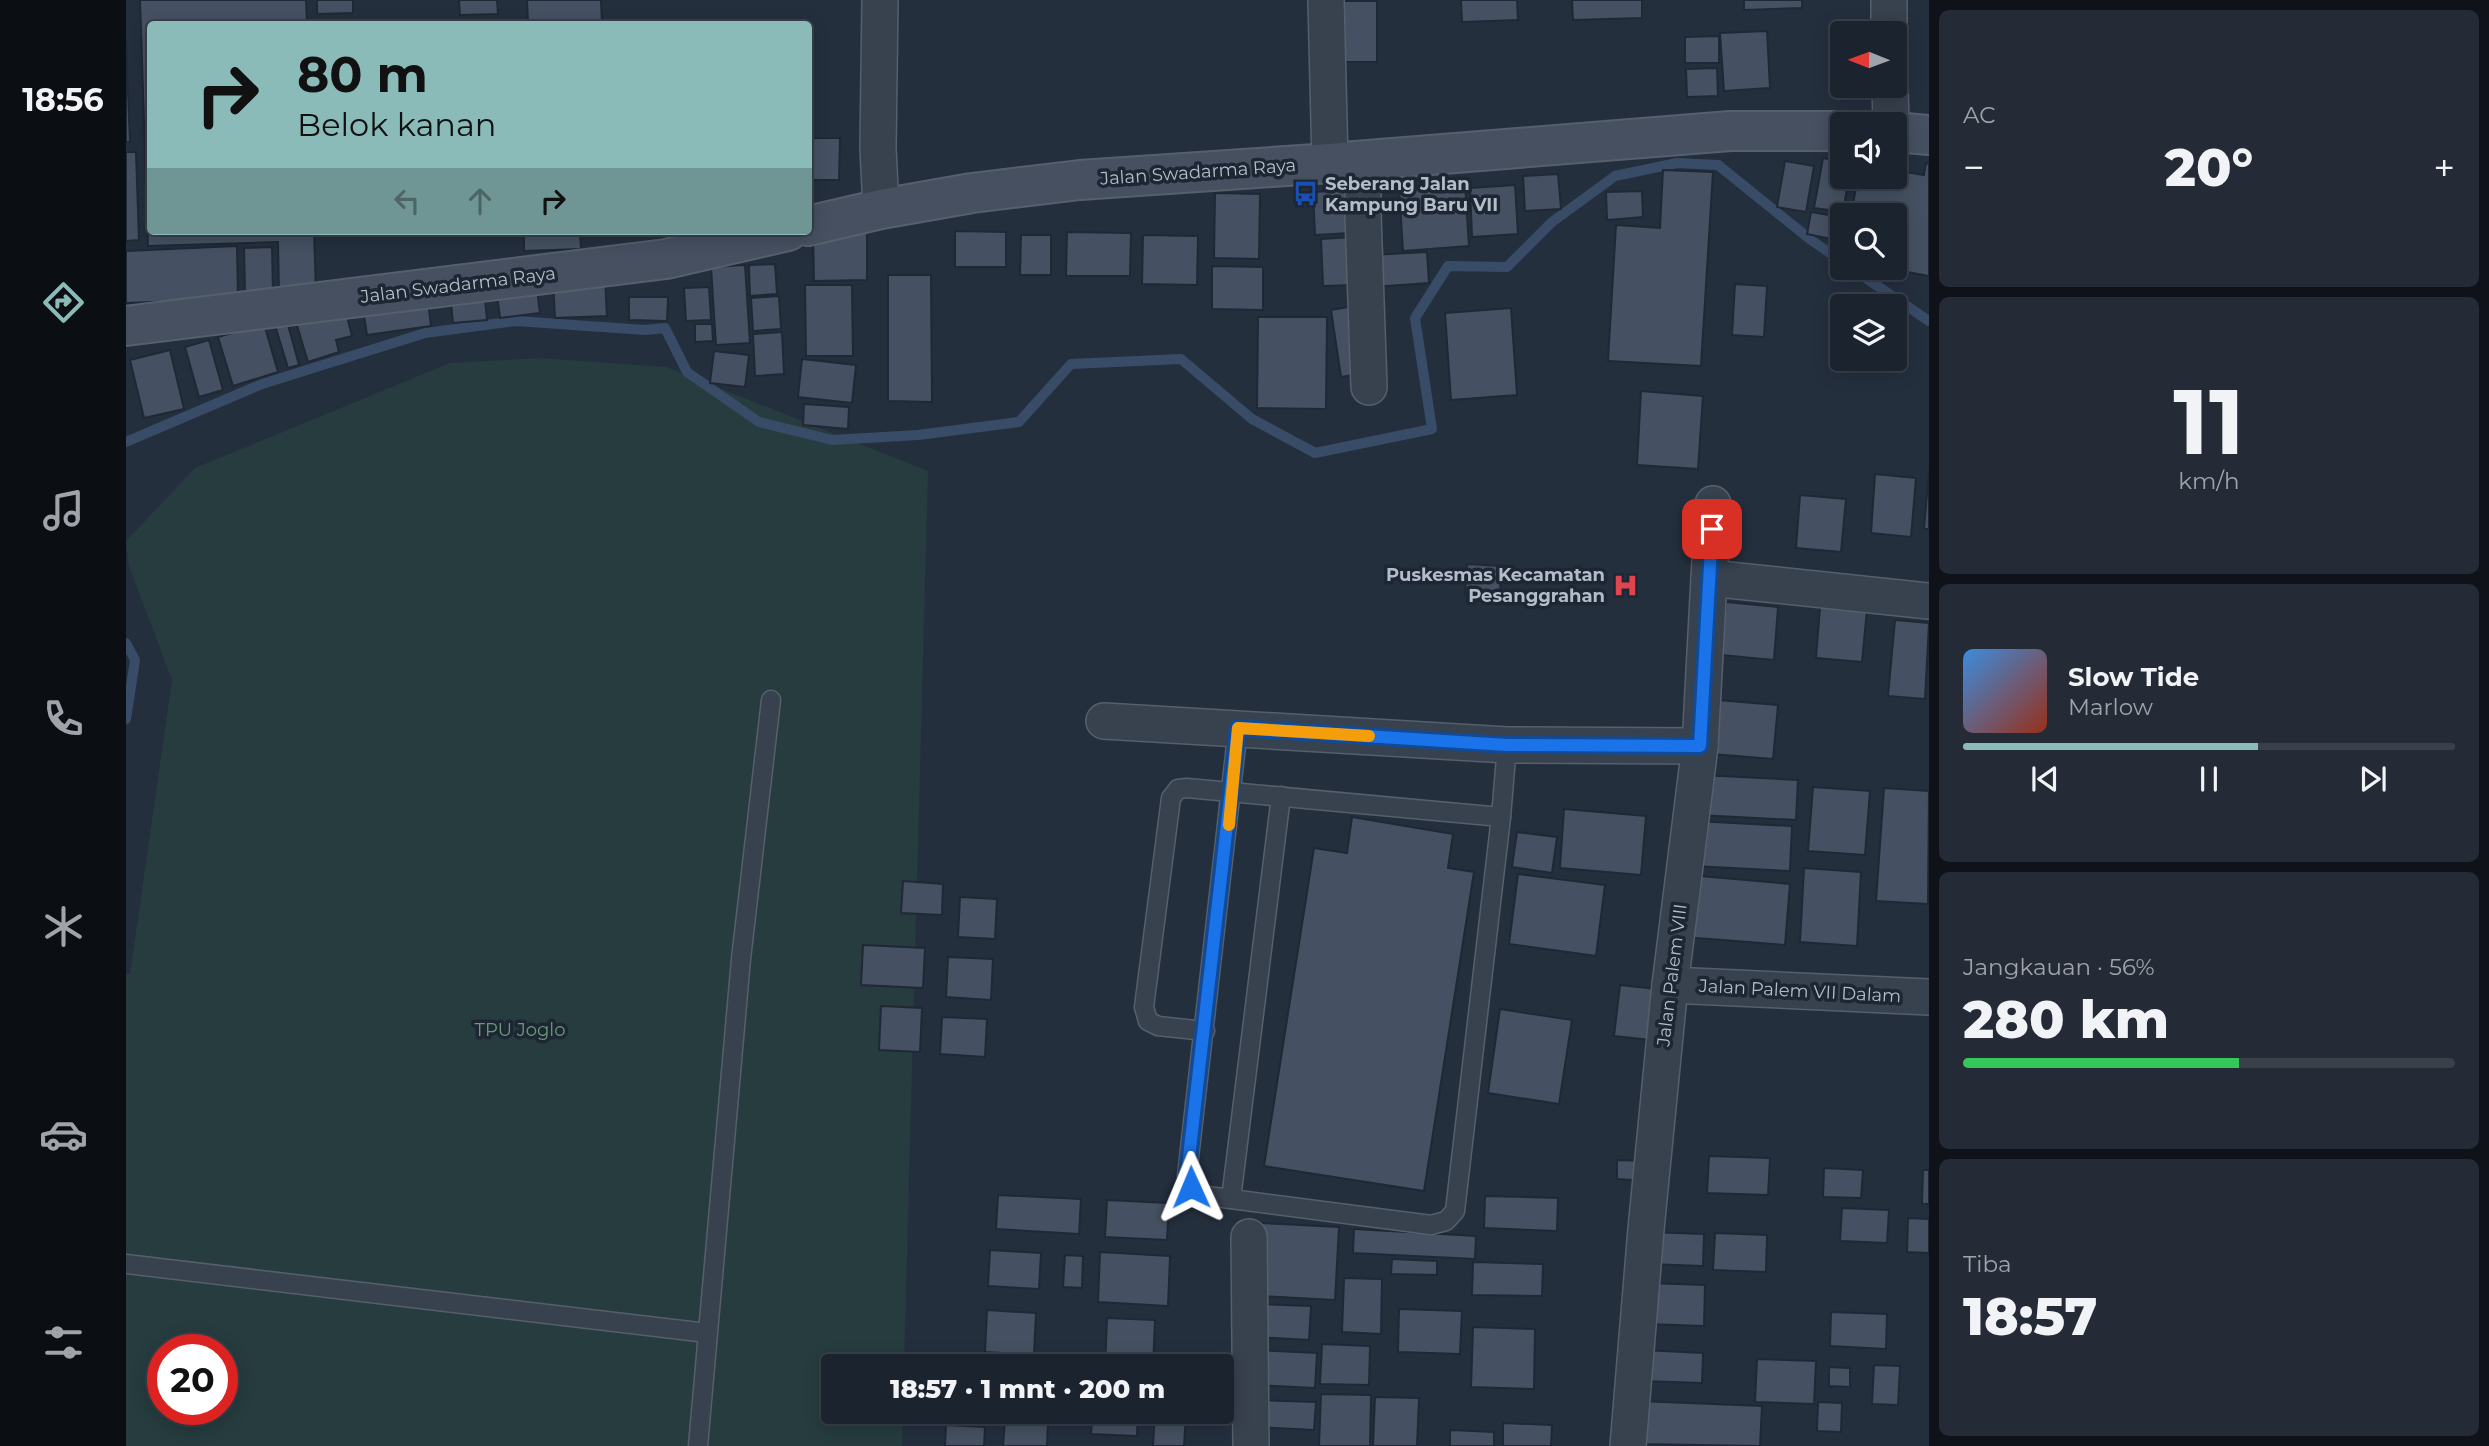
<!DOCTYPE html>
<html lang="id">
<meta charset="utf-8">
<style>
:root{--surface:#1b232e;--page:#242b36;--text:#f1f3f6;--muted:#a0a4aa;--line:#39404a;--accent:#8bbbb9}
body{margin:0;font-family:Montserrat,sans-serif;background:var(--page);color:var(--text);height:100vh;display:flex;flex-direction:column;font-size:26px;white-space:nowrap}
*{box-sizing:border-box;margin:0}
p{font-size:23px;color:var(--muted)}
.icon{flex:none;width:38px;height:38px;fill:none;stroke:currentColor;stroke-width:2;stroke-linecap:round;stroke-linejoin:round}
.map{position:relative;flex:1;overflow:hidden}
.sheet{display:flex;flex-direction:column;gap:10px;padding:10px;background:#0f1319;width:560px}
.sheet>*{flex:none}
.guide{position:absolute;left:21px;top:21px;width:665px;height:214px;border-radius:7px;box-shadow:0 4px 18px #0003,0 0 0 2px var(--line);background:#8bbbb9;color:#111;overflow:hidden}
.needle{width:46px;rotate:271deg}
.controls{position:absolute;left:1704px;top:21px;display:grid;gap:14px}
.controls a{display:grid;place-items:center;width:77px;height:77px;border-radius:7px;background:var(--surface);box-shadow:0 4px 18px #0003,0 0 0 2px var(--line);font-size:35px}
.speed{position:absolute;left:21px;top:1334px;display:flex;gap:14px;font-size:35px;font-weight:700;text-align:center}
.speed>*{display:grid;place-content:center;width:91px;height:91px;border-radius:50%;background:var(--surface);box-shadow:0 4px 18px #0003,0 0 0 2px var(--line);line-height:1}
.speed .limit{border:10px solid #d22;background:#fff;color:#111}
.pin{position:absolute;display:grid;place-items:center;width:60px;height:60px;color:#fff;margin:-30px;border-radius:14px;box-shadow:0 4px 10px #0006}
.me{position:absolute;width:77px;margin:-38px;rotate:359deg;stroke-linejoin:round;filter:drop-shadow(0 0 5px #0008)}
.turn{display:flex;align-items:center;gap:24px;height:147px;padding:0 35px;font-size:32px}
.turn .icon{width:91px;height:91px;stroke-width:2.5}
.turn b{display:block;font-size:49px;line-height:60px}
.lanes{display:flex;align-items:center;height:66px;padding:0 35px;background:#0003;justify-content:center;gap:35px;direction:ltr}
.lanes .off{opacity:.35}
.big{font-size:52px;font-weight:800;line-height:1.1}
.sheet .tile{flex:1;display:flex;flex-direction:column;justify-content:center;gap:10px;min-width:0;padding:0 24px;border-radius:10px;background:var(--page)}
.sheet .dial{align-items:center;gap:0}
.dial b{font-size:91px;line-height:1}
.song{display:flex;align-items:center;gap:21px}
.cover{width:84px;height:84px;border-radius:10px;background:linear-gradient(135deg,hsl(210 70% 55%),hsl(10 70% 35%))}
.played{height:7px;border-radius:4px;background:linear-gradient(90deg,var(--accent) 60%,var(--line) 60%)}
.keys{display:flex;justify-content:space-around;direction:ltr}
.heat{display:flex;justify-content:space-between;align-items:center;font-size:38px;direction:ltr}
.charge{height:10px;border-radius:5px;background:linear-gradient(90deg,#34c759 56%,var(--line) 0)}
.trip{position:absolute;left:695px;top:1354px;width:413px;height:70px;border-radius:7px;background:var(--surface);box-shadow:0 4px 18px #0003,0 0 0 2px var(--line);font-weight:800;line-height:70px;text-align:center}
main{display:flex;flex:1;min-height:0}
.menu{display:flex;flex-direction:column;width:126px;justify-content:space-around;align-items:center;background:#0b0e12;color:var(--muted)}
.menu .icon{width:49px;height:49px}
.menu .selected{color:var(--accent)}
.menu b{font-size:32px;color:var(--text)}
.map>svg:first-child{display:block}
.green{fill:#263c3f;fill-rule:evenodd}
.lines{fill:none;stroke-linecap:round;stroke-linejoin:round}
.stream{stroke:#394c67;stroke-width:10}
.building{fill:#455162;stroke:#1f2835;stroke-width:2}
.lane-casing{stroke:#565f6c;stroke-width:21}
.street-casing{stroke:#565f6c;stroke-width:38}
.secondary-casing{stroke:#565f6c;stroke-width:42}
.lane{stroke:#38414e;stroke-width:18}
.street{stroke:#38414e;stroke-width:35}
.secondary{stroke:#465061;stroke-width:38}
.route-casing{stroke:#114b97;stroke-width:18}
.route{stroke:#1a73e8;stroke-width:12}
.slow{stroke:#f59e0b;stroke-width:12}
.labels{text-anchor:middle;stroke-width:7;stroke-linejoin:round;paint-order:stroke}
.street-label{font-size:18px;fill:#b4bcc9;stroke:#1d2633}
.poi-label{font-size:18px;font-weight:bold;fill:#b4bcc9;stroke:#1d2633;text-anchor:start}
.park-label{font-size:18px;fill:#6b9a76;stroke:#1d2633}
</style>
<main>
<nav class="menu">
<b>18:56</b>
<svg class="icon selected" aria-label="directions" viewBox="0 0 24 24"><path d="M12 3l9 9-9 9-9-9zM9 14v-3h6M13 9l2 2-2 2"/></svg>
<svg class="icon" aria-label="music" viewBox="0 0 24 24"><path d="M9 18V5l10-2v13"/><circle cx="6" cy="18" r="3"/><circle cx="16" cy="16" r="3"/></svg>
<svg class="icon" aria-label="phone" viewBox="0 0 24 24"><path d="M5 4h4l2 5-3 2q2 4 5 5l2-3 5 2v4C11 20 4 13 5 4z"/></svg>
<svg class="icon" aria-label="climate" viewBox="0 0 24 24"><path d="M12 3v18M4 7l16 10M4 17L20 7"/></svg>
<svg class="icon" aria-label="car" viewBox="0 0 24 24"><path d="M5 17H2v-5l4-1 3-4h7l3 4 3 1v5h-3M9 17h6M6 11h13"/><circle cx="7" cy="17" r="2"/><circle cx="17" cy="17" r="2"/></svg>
<svg class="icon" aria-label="filters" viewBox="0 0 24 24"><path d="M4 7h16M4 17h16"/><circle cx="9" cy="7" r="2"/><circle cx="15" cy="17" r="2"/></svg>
</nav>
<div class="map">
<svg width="1803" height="1446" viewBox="0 0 1803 1446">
<rect width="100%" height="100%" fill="#242f3e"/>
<path class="green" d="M414,358L540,367L802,471L778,1367H707V1412H777L776,1446H0V974H4L46,680L3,566L0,541L69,468L324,363ZM37,1349H96V1409H37Z"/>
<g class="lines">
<g class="stream">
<polyline points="1725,268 1803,321"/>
<polyline points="0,442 136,384 299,333 390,321 519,330 539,328 561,372 633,422 706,440 792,435 893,422 945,364 1055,359 1126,419 1189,453 1306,429 1289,318 1322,266 1381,267 1426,222 1489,176 1551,163 1592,165 1685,240 1717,262"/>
<polyline points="0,643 9,660 0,719"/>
</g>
</g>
<g class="building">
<polygon points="14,0 180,0 181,24 24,24 24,231 188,231 190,294 153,295 152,242 22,246"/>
<polygon points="191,0 227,0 227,13 191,14"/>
<polygon points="333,0 371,0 372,14 334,15"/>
<polygon points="401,0 475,0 476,24 402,24"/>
<polygon points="1335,0 1391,0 1392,20 1336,22"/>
<polygon points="1446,0 1516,0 1516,18 1447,20"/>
<polygon points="1618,0 1676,0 1676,8 1618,10"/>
<rect x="1210" y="1" width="41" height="61"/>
<polygon points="1641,31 1644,88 1598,91 1594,33"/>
<polygon points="1593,36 1593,63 1559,63 1559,37"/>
<polygon points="0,40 4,142 0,142"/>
<polygon points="1591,68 1592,96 1561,97 1560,69"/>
<polygon points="682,138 714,138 713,180 682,180"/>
<polygon points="0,152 10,152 13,240 0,241"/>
<polygon points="1697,158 1717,162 1717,177 1723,177 1717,212 1688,208"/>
<polygon points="1659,161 1688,166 1680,212 1651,207"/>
<polygon points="1800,163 1803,164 1803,276 1760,268 1769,268 1769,215 1725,215 1732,177 1769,177 1769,170 1798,175"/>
<polygon points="1537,170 1587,172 1575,366 1482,361 1490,225 1534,228"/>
<polygon points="1432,174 1435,209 1399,211 1397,176"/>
<polygon points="1339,184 1343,246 1277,251 1273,188"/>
<polygon points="1389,185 1392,234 1346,237 1344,188"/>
<polygon points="1223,190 1225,233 1189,235 1187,192"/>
<polygon points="1516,191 1517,217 1481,220 1480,192"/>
<polygon points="1089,193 1134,194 1133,259 1088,258"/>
<polygon points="1685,212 1709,216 1705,239 1681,234"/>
<polygon points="398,231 454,231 455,249 398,251"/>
<polygon points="486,231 538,231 538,234 487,236"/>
<polygon points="829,231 880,232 880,267 829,267"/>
<polygon points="741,232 741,280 688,281 687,233"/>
<polygon points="941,232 1005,233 1004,276 940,276"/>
<polygon points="895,235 925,235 925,275 894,275"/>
<polygon points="1017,235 1072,236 1071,285 1016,284"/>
<polygon points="1227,237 1229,285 1197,286 1195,239"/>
<polygon points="111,246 112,299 0,303 0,251"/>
<polygon points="146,247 147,292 119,293 118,248"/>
<polygon points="1301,252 1303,283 1247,287 1245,255"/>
<polygon points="649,264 651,294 624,296 623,265"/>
<polygon points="619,265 624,343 590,345 585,267"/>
<polygon points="1086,266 1137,267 1137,310 1086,309"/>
<polygon points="762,275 805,275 806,402 762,401"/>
<polygon points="479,278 481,316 429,318 427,280"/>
<polygon points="410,282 414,313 374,318 370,287"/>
<polygon points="1609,284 1641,286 1638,337 1606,335"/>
<polygon points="679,285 726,285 727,356 680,356"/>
<polygon points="583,287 585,320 560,321 558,288"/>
<polygon points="358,289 361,320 327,323 324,292"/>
<polygon points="301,294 305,326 241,335 236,303"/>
<polygon points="653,296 655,329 627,331 625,298"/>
<polygon points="503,297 542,297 541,321 503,320"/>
<polygon points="1228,306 1239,373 1215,377 1205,310"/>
<polygon points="1385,308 1391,395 1325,400 1319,313"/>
<polygon points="219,309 226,336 210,340 213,352 182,362 169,319"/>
<polygon points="1132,317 1201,317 1200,409 1131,408"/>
<polygon points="161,321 173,365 162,368 149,325"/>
<polygon points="138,324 152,372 107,386 92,337"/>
<polygon points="569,324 586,324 587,341 569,342"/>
<polygon points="656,332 658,374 629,376 627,334"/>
<polygon points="83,340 97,390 73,397 59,347"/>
<polygon points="44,350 58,409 18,418 4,360"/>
<polygon points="588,351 623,355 619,387 584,383"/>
<polygon points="676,359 730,365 726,403 672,397"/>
<polygon points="1515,391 1577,396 1572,469 1511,465"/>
<polygon points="678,404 723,407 722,429 677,425"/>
<polygon points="1803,471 1803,529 1798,529"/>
<polygon points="1749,474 1790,478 1785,537 1745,533"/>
<polygon points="1674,495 1720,499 1715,552 1670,548"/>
<polygon points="1341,564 1375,566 1374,597 1339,595"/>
<polygon points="1695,595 1742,599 1736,662 1690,658"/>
<polygon points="1600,602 1652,607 1648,660 1595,655"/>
<polygon points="1769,620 1803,623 1799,699 1762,696"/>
<polygon points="1591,700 1652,705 1647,759 1586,754"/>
<polygon points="1574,775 1672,780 1670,820 1572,815"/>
<polygon points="1687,787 1744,791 1739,855 1682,851"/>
<polygon points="1758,788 1803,791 1802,904 1750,901"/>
<polygon points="1438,809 1520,816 1515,875 1434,868"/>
<polygon points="1226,817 1327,834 1322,868 1348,872 1298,1191 1138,1166 1188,848 1221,853"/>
<polygon points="1569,821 1666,826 1664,871 1567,866"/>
<polygon points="1391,832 1431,837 1426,873 1386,867"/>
<polygon points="1678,868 1735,872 1731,946 1674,942"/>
<polygon points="1392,874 1479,885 1470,956 1383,944"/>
<polygon points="1563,875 1664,884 1659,945 1558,937"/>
<polygon points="777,881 817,884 816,915 775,913"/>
<polygon points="834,897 871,899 869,939 832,937"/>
<polygon points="737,945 799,948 797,988 735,985"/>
<polygon points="822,957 867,959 865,1000 820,997"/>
<polygon points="1494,985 1540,990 1534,1041 1488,1036"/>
<polygon points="755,1006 796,1008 794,1052 753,1050"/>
<polygon points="1374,1009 1446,1020 1433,1104 1362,1093"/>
<polygon points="816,1017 861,1019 859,1057 814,1054"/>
<polygon points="1583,1156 1644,1158 1642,1195 1581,1193"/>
<polygon points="1491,1160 1523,1161 1522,1181 1491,1179"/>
<polygon points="1698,1168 1737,1170 1735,1198 1697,1197"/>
<polygon points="1797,1170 1803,1170 1803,1204 1796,1204"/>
<polygon points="872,1195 955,1199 953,1234 870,1229"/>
<polygon points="1359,1196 1432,1198 1431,1231 1358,1228"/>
<polygon points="981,1200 1043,1203 1041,1240 979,1237"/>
<polygon points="1716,1208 1763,1210 1761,1243 1714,1241"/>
<polygon points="1782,1218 1803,1219 1803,1253 1781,1252"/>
<polygon points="1135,1223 1213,1227 1209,1300 1132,1296"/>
<polygon points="1228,1229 1350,1236 1349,1259 1227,1253"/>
<polygon points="1523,1232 1578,1234 1577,1266 1522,1264"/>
<polygon points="1589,1233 1641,1235 1640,1272 1587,1270"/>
<polygon points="864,1250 915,1253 913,1289 862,1286"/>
<polygon points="974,1252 1044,1256 1042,1306 972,1302"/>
<polygon points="939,1255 957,1256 956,1288 937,1287"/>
<polygon points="1266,1259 1311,1261 1311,1275 1265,1274"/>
<polygon points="1347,1262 1417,1264 1416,1296 1346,1295"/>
<polygon points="1218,1278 1256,1279 1255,1334 1216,1332"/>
<polygon points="1523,1283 1579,1285 1578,1326 1521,1324"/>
<polygon points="1130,1304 1185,1306 1183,1340 1128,1337"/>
<polygon points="1273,1309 1336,1311 1334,1354 1272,1352"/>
<polygon points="861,1310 910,1313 908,1355 859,1352"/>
<polygon points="1705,1312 1761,1314 1760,1349 1704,1346"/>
<polygon points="981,1318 1029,1320 1027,1367 979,1367"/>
<polygon points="1347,1327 1409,1329 1408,1389 1345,1387"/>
<polygon points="1196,1344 1244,1346 1243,1385 1194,1384"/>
<polygon points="1131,1350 1191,1353 1189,1388 1129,1385"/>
<polygon points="1517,1350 1577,1353 1576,1383 1516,1381"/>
<polygon points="1631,1359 1690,1361 1688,1404 1629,1402"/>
<polygon points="1748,1365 1774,1366 1772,1405 1746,1404"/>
<polygon points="1703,1367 1724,1368 1724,1387 1703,1386"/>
<polygon points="1195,1394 1245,1395 1244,1446 1193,1446"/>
<polygon points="1249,1397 1293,1398 1291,1446 1247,1446"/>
<polygon points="1131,1400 1190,1402 1188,1430 1129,1427"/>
<polygon points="1513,1401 1636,1406 1634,1446 1512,1444"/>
<polygon points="1692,1402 1716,1403 1715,1432 1691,1431"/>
<polygon points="967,1412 1012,1412 1011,1436 965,1434"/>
<polygon points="1029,1412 1060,1412 1058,1446 1027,1446"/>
<polygon points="879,1419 922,1421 921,1446 877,1446"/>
<polygon points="1377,1423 1426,1425 1425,1446 1377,1446"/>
<polygon points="820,1425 859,1427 858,1446 819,1446"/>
<polygon points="1324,1430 1368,1432 1368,1446 1324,1446"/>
</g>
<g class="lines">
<defs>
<g id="lane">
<polyline points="1112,728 1061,1175 1065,1187 1074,1195 1305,1225 1320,1221 1329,1211 1375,817 1381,745"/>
<polyline points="1079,1031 1032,1026 1022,1021 1018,1007 1045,798 1052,789 1061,788 1375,817"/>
<polyline points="1105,1199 1155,796"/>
<polyline points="0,1264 581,1333"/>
<polyline points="572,1446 615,959 645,700"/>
</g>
<g id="street">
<polyline points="754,0 752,148 755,209"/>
<polyline points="1200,0 1204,163"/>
<polyline points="1763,0 1763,33"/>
<polyline points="1764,86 1765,124"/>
<polyline points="1237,160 1237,214 1243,387"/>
<polyline points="1583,578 1803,601"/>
<polyline points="978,721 1381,745 1574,746"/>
<polyline points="1544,985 1803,997"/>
<polyline points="1123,1237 1125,1446"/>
<polyline points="1502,1446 1520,1229 1544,985 1574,746 1587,504"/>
</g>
<g id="secondary">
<polyline points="1769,132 1803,135"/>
<polyline points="682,226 755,209 846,193 954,180 1204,163 1604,131 1717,131"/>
<polyline points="0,326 540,259 662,231"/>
</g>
</defs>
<use href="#lane" class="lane-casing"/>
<use href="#street" class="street-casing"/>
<use href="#secondary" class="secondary-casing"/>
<use href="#lane" class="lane"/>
<use href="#street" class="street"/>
<use href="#secondary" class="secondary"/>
</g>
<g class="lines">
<defs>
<polyline id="route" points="1065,1187 1061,1175 1112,728 1381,745 1574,746 1586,529"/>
</defs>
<use href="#route" class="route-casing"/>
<use href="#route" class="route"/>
<polyline class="slow" points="1103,825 1112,728 1243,736"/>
</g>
<defs>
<symbol id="bus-bare" viewBox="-9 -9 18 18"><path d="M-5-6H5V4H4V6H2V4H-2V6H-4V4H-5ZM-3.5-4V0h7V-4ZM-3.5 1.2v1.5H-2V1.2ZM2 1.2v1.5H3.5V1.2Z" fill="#1a4fb4" stroke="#1d2633" stroke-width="2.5" paint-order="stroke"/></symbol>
<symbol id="hospital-bare" viewBox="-9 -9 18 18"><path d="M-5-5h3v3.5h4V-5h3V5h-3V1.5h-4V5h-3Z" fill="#e0444e" stroke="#1d2633" stroke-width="2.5" paint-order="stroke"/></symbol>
</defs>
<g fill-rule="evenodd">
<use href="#bus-bare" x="1162" y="176" width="35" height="35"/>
<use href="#hospital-bare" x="1482" y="568" width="35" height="35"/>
</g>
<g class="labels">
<g class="street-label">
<text transform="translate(1072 172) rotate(-4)" y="6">Jalan Swadarma Raya</text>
<text transform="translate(332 285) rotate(-7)" y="6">Jalan Swadarma Raya</text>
<text transform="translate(1546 975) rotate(-83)" y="6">Jalan Palem VIII</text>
<text transform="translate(1674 991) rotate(3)" y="6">Jalan Palem VII Dalam</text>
</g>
<g class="poi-label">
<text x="1199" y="190">Seberang Jalan<tspan x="1199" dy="21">Kampung Baru VII</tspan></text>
<text x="1479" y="581" text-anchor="end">Puskesmas Kecamatan<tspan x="1479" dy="21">Pesanggrahan</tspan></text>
</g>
<g class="park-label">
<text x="394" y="1036">TPU Joglo</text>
</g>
</g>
</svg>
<div class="controls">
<a><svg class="needle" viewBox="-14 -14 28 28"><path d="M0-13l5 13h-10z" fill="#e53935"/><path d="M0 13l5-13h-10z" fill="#a0a4aa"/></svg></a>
<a><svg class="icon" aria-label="sound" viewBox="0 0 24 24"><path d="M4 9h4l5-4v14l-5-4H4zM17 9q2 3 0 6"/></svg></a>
<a><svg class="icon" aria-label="search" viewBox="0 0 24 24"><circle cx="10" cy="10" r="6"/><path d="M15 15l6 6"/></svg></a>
<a><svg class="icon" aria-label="layers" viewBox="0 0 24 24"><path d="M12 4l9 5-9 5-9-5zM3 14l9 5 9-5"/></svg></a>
</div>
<div class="speed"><div class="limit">20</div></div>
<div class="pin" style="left:1586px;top:529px;background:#d93025"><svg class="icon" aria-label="arrive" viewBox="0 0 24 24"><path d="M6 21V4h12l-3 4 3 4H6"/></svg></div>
<svg class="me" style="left:1065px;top:1187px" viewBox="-20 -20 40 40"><path d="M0-17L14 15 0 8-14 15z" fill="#1a73e8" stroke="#fff" stroke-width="4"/></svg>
<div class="trip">18:57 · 1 mnt · 200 m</div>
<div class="guide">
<div class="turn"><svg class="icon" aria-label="right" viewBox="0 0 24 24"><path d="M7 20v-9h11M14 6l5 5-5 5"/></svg><div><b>80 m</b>Belok kanan</div></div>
<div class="lanes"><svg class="icon off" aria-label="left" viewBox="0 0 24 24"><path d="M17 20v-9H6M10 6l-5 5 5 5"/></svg><svg class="icon off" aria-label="ahead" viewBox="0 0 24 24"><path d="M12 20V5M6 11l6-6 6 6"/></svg><svg class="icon" aria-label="right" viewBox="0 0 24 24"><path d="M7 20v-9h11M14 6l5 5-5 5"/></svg></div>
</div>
</div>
<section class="sheet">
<div class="tile"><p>AC</p>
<div class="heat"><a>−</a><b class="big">20°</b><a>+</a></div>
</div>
<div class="tile dial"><b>11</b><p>km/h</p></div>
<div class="tile">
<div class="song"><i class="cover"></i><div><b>Slow Tide</b><p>Marlow</p></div></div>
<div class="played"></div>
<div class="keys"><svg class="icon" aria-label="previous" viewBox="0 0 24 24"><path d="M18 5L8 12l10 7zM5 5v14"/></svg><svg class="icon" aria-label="pause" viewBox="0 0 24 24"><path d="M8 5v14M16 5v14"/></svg><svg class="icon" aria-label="next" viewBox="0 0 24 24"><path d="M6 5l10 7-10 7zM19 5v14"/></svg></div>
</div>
<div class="tile"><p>Jangkauan · 56%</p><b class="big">280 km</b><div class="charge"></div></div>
<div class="tile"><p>Tiba</p><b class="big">18:57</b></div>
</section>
</main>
